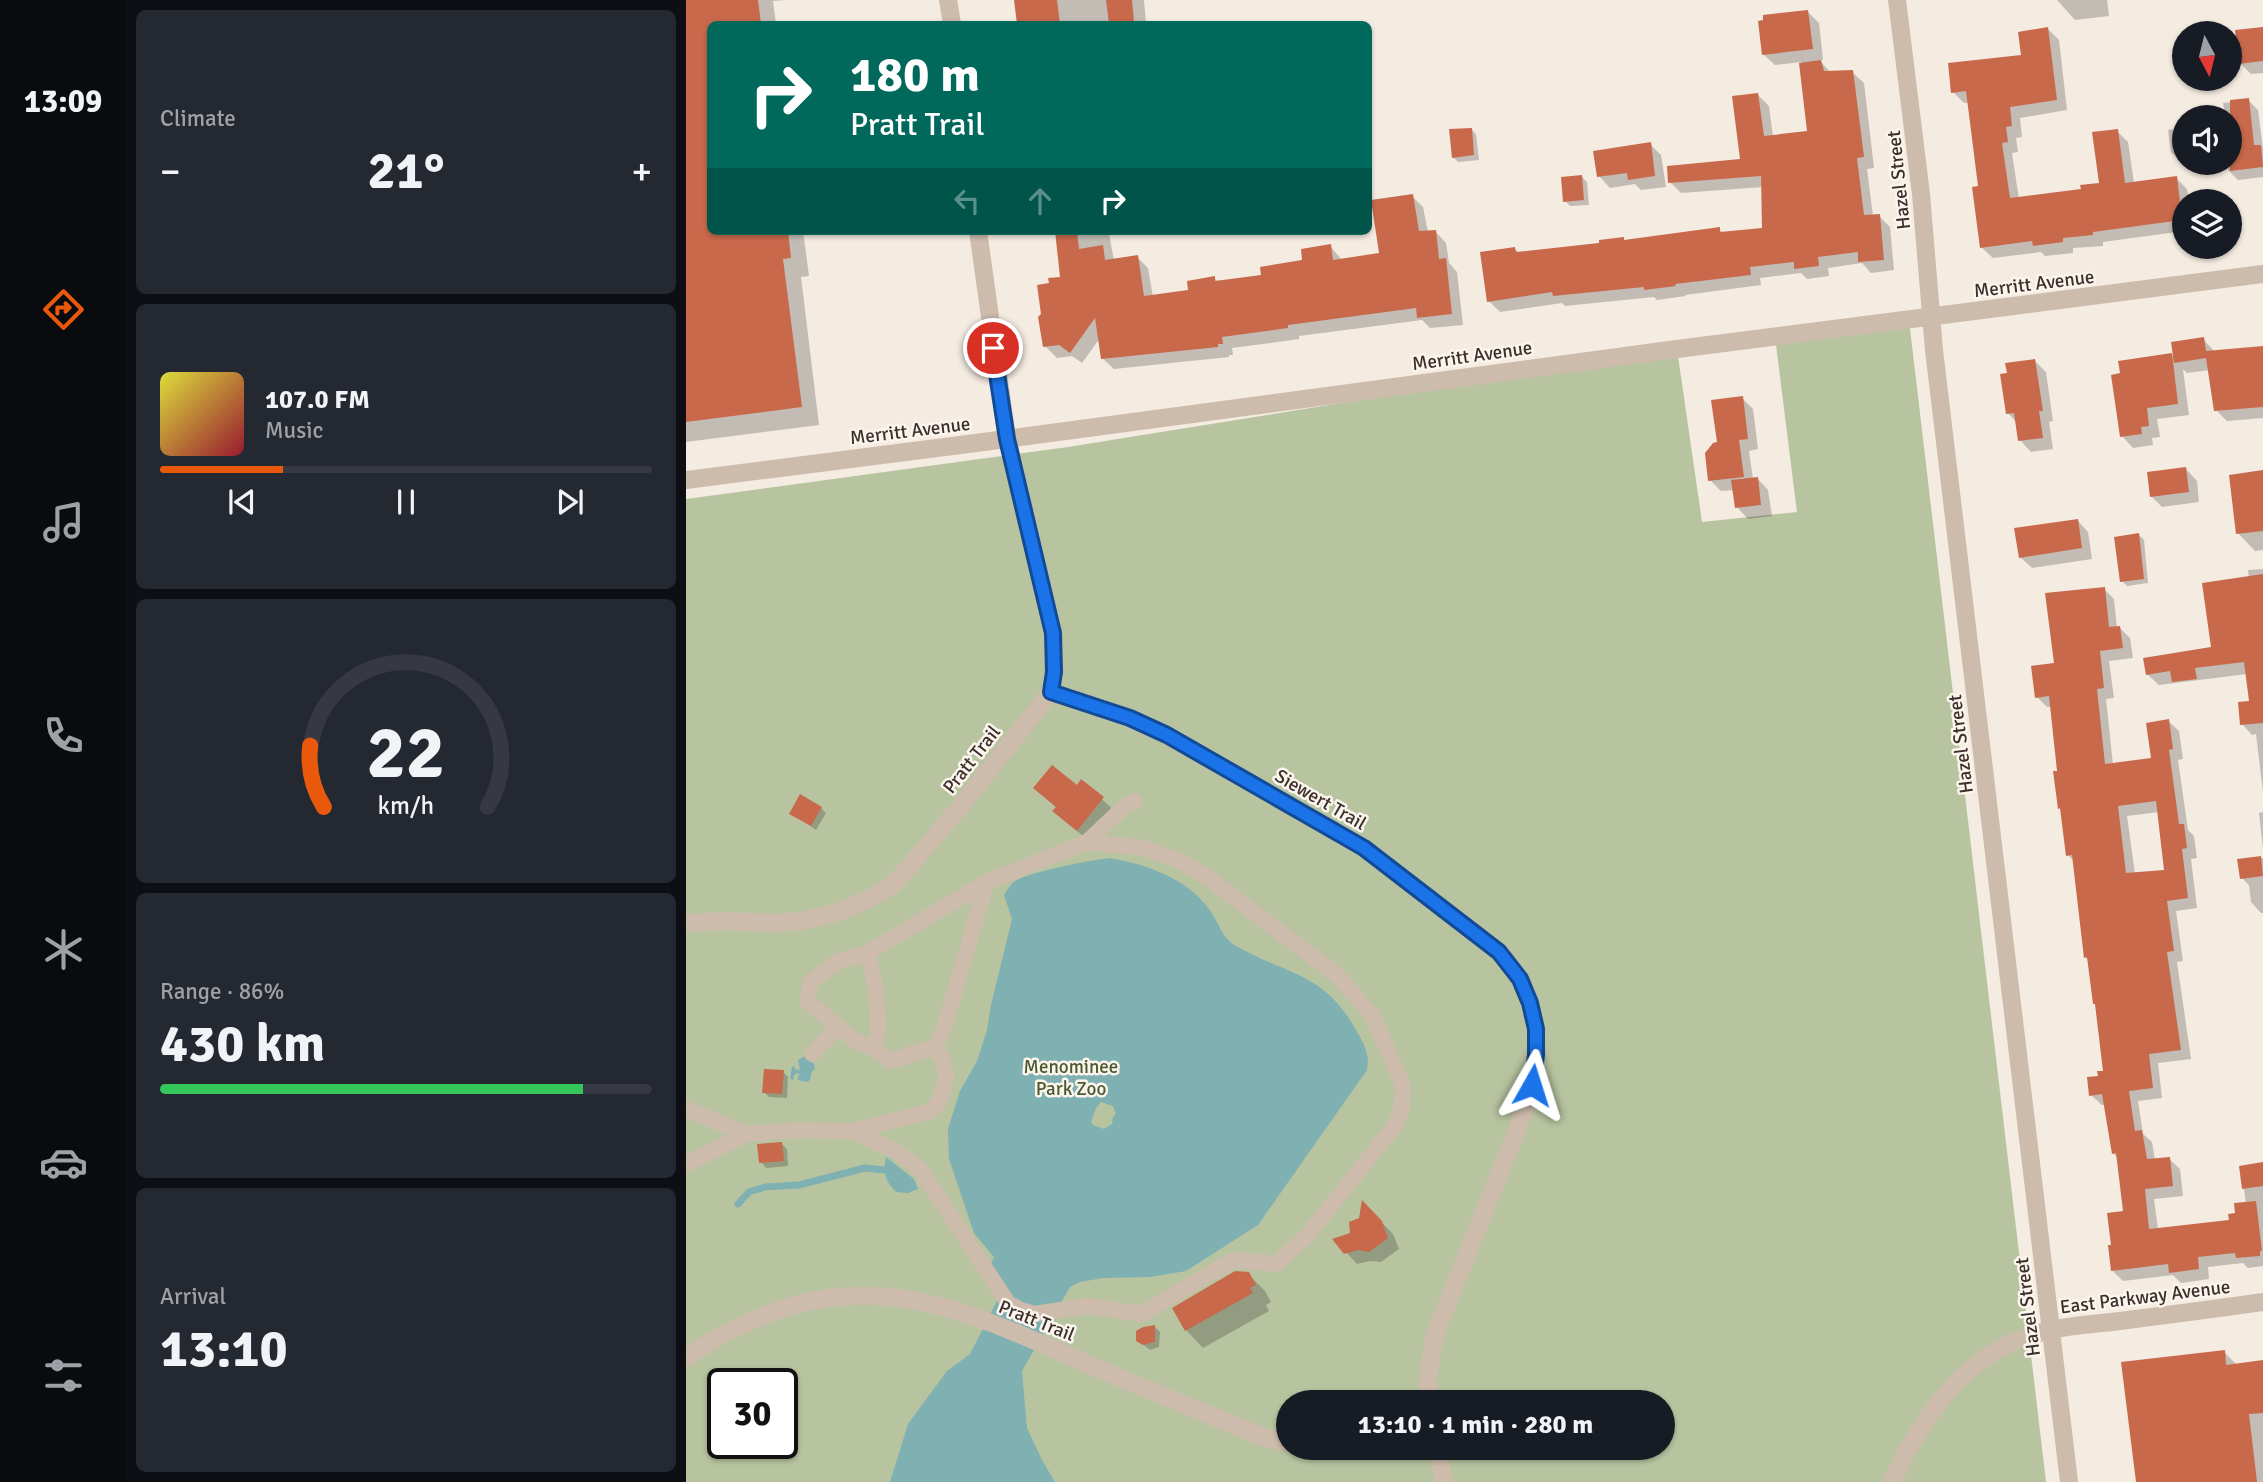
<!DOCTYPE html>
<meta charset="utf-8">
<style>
:root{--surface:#171b24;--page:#242831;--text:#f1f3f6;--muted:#9ea1a6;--line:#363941;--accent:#ea580c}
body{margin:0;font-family:Signika,sans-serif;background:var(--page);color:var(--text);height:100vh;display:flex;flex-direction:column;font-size:26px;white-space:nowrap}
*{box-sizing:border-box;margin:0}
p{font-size:23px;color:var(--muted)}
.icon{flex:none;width:38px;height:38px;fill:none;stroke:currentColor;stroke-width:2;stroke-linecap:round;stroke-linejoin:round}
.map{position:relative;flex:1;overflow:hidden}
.details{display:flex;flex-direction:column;gap:10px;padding:10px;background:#0d0f14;width:560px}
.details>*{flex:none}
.guide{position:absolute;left:21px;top:21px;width:665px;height:214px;border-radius:10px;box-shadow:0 2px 5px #0004;background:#00695c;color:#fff;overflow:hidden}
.needle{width:46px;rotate:173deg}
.fabs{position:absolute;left:1486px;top:21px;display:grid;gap:14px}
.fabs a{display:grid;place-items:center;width:70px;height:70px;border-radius:50%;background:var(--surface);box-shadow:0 2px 5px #0004;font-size:35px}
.speed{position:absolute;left:21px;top:1368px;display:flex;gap:14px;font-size:35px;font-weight:700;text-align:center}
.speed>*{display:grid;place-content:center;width:91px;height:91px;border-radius:50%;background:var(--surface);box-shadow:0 2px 5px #0004;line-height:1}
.speed .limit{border:4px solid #111;border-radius:10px;background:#fff;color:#111}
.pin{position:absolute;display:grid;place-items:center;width:60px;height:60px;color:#fff;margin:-30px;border:4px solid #fff;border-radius:50%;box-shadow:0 2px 7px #0007}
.me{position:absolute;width:77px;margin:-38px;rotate:6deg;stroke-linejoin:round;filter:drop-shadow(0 0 5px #0008)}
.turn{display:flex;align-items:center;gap:24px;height:147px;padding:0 28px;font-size:32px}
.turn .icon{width:91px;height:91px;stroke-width:2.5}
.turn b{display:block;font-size:49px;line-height:60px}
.lanes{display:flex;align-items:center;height:66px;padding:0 28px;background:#0003;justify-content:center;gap:35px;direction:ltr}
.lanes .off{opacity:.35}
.big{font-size:52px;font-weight:800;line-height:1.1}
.details .card{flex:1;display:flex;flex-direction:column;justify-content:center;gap:10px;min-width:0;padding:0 24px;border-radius:10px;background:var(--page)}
.details .dial{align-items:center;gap:0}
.dial svg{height:182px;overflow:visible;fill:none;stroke:var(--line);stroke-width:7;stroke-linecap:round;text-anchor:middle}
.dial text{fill:var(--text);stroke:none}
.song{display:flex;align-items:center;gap:21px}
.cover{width:84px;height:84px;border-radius:10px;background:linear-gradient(135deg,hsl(60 70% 55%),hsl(350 70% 35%))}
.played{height:7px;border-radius:4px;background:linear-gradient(90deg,var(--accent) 25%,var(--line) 25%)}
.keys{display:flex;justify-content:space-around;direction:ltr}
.heat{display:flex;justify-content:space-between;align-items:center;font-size:38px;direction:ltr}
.charge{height:10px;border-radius:5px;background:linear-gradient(90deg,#34c759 86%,var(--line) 0)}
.trip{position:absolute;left:590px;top:1390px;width:399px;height:70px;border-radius:35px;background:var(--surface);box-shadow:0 2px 5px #0004;font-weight:800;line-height:70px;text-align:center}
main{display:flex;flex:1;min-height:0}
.dock{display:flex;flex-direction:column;width:126px;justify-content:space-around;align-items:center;background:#090b0e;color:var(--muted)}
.dock .icon{width:49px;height:49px}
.dock .on{color:var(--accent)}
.dock b{font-size:32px;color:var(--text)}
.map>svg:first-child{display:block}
.green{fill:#b8c4a0;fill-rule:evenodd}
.water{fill:#7fb0b2;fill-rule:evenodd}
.shadow{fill:#0003;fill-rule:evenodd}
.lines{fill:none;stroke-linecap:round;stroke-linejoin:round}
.stream{stroke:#7fb0b2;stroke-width:7}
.building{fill:#c8694b;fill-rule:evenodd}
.pedestrian{stroke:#cdbbac;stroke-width:16}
.minor{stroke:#cdbbac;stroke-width:18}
.tertiary{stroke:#cdbbac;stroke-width:18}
.route-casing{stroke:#114b97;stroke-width:18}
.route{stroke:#1a73e8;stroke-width:12}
.labels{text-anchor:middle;stroke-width:5;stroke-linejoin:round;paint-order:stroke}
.street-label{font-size:19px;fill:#3b302b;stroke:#fbf5ee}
.park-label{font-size:19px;fill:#4a5a2e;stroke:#fbf5ee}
</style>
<main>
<nav class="dock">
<b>13:09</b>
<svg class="icon on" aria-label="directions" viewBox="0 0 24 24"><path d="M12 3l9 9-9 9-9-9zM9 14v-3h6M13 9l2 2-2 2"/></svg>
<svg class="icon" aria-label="music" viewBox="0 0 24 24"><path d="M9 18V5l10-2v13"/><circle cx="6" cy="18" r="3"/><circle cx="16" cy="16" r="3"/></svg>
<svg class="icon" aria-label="phone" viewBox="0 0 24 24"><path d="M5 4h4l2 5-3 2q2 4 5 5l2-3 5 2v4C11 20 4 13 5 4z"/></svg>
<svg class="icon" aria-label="climate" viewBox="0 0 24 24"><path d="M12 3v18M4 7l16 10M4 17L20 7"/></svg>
<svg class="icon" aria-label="car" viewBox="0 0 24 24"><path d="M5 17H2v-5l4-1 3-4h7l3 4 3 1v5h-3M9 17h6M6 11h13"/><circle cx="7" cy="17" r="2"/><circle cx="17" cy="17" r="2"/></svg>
<svg class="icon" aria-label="filters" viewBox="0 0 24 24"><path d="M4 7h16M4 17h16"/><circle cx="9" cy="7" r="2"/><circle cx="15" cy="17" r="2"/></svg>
</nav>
<section class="details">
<div class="card"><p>Climate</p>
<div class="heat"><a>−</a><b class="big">21°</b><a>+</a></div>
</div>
<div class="card">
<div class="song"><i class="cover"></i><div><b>107.0 FM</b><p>Music</p></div></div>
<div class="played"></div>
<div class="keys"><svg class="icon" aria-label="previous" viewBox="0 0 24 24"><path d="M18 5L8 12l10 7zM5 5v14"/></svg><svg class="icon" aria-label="pause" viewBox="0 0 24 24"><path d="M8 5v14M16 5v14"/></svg><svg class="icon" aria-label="next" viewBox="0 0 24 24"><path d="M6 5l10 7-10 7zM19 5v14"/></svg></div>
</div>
<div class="card dial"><svg viewBox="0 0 100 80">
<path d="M14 69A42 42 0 1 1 86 69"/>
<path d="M14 69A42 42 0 0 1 8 42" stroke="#ea580c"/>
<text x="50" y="56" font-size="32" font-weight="700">22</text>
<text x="50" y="72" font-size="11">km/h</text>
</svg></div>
<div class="card"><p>Range · 86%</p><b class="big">430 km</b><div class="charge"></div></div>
<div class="card"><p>Arrival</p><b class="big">13:10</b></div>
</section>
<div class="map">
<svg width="1577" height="1482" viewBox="0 0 1577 1482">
<rect width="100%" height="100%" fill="#f4ebe1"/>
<path class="green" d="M1223,320L1360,1482H0V499L382,447L991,349L1016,522L1111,512L1089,337ZM37,1384H96V1444H37ZM602,1402H976V1447H602Z"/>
<g class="water">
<path d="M424,858C462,865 502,878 525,912C534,925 536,938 550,946C601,975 638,972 670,1030C678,1044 684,1054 681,1070L572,1225L500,1271L465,1277L417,1278L394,1282L384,1287L336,1371L341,1428L356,1460L369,1482H204L222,1424L261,1371L284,1354L311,1301V1293L300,1275L308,1257L288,1233L263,1159L262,1129L274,1091L291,1061L301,1030L305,1005L326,919L318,895C321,890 325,884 329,881C343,872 405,860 424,858ZM415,1102L427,1106L430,1114L427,1117L426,1124L418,1129L407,1125L405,1122L410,1108Z"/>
<polygon points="119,1056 128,1064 129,1069 126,1071 124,1080 121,1082 112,1080 112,1075 115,1076 112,1073 108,1075 107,1080 104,1079 106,1067 108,1066 109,1069 114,1070 112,1060"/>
<path d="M200,1157L228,1179L232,1189L222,1193L210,1192C199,1181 197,1173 200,1157Z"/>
</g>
<g class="shadow">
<polygon points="0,0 99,0 87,1 90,24 24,24 24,231 117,231 123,276 115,277 133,425 0,442"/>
<polygon points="331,0 458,0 460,24 335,24"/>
<polygon points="1371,0 1421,0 1423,16 1389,20"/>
<polygon points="1122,12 1133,23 1137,60 1133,60 1145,73 1166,72 1178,83 1188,168 1181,169 1187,216 1193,216 1204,227 1208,270 1185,273 1176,263 1142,268 1143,276 1121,279 1115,273 1074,278 1075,285 999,295 1000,296 971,300 968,297 879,306 876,303 814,312 803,301 829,249 833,253 1033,229 1038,234 1078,229 1077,187 995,193 984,182 1056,160 1072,95 1083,106 1087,137 1123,132 1115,62 1089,65 1077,54"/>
<polygon points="1362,29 1373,40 1381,110 1334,118 1336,137 1330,138 1332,152 1326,153 1333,199 1397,191 1415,184 1431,131 1442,142 1448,183 1490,178 1501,189 1503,201 1498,201 1498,231 1417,242 1417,246 1387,248 1387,253 1359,256 1355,252 1307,258 1295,247 1294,187 1283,103 1278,103 1267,92 1337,56"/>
<polygon points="1577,29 1577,73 1565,74 1554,63"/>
<polygon points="1562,100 1572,110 1577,149 1577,177 1552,180 1542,170 1544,117 1530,117 1529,110 1538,109 1537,103"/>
<polygon points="1498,127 1498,161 1495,162 1485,152 1482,130"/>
<polygon points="785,129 790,134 793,160 772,162 767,157"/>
<polygon points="964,144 975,155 980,187 955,190 949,184 924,188 913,176"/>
<polygon points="895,176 901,182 903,205 884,206 879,201"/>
<polygon points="726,196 737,207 742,232 749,231 760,243 763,263 771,272 777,325 744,328 736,320 613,336 613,339 546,348 547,355 543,355 543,357 428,369 416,358 414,338 396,363 386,356 371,358 359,346 376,278 371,236 366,231 445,231 423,234 428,260 451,257 462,268 467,297 504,292 528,278 533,282 577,277 618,262 644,246 656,260 695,255"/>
<polygon points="497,231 520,231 520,232 502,235"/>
<polygon points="1517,339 1529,352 1577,348 1577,418 1541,421 1530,410 1524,370 1501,373 1497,369 1503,415 1471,419 1474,437 1466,438 1467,445 1447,448 1436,436 1485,355 1490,359"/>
<polygon points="1349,361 1360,372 1367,421 1363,422 1367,449 1345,452 1334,440 1331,423 1322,413"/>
<polygon points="1056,398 1067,409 1072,449 1063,451 1067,479 1071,478 1082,490 1086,516 1062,519 1051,507 1048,490 1035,491 1024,480 1033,444"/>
<polygon points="1500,469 1511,481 1513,502 1476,507 1465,496"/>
<polygon points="1577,472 1577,550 1569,551 1552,533"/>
<polygon points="1391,520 1402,532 1406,559 1346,568 1334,557"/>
<polygon points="1453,535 1458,540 1462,583 1441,586 1436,581"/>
<polygon points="1577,569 1577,672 1473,685 1461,674 1527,649 1563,578 1562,570"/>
<path d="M1418,589L1428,599L1431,628H1434L1444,638L1447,658L1423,661L1428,698L1420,699L1427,765L1467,759L1482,721L1493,731L1497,759L1492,760L1502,830L1508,836L1511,858L1505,859L1511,908L1490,911L1497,961L1491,962L1505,1059L1472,1063L1476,1098L1452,1101L1457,1134L1466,1142L1469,1160L1483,1159L1494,1169L1497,1196L1468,1199L1472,1229L1545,1221L1560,1204L1555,1167L1577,1164V1266L1562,1268L1557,1263L1522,1267L1523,1279L1495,1283L1487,1275L1437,1281L1427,1271V1246L1439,1213L1432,1158L1427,1153L1419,1105H1416L1405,1095L1414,1077L1419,1072L1403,961L1399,957L1389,862L1382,855L1376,811L1373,808V772L1366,707H1361L1351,697ZM1473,812L1480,872L1449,874L1441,816Z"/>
<polygon points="1577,697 1577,792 1570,734 1566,735 1556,724 1565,702"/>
<polygon points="396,782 428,810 403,841 380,822 369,811 371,808 349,788 391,787"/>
<polygon points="135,808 140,813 130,830 105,813"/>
<polygon points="1577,812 1577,849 1573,813"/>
<polygon points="1577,858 1577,913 1575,913 1565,902 1563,885 1556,878 1553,861"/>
<polygon points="97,1072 102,1077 101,1098 83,1097 78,1092"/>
<polygon points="96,1144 101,1149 102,1166 80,1168 75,1162"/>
<polygon points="677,1203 707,1234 713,1249 695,1262 684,1261 671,1264 660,1252 675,1220"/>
<polygon points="562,1274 579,1291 585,1302 580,1305 583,1311 517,1348 500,1330"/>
<polygon points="469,1327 474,1332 473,1347 464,1350 452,1340"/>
<polygon points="1538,1352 1551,1365 1577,1362 1577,1482 1452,1482"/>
</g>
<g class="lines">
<polyline class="stream" points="52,1204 63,1192 79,1187 113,1185 179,1168 198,1170"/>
</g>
<g class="building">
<polygon points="0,0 72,0 75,24 24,24 24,231 102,231 105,258 97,259 116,407 0,422"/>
<polygon points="328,0 371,0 374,24 331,24"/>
<polygon points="420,0 446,0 448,22 423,24"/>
<polygon points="1122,10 1127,49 1076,55 1072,21 1077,20 1077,15"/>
<polygon points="1362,27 1371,100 1324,107 1326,126 1320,127 1322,142 1316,143 1324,198 1395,189 1394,185 1413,183 1406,132 1432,129 1439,183 1491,176 1496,220 1407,232 1407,235 1377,238 1377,242 1347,246 1346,241 1294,248 1286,187 1292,186 1280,91 1265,93 1262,63 1335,55 1332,32"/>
<polygon points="1577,27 1577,61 1552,64 1549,30"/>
<polygon points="1135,60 1138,71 1167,70 1178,157 1171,158 1178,215 1194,214 1198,260 1172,262 1172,252 1132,257 1133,266 1108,269 1108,262 1064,267 1065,275 989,284 990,286 958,290 958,287 867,296 866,292 801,302 794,252 829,247 830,252 913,243 913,240 938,237 938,240 1034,227 1034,232 1076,228 1075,176 982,183 981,166 1054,159 1046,96 1072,93 1078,136 1121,131 1113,63"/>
<polygon points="1563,98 1568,145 1575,145 1577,167 1544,171 1544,100"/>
<polygon points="786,128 788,155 766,158 763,129"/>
<polygon points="965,142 969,176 942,180 941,173 911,177 907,151"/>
<polygon points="896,175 898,200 877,202 875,177"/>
<polygon points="727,194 733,231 750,230 753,259 760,258 766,314 731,318 730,308 602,325 602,328 536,337 537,344 532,344 532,347 415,359 409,318 384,353 373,345 357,347 352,317 355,314 351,285 363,283 362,278 374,277 369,231 391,231 393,249 417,245 419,260 452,255 458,296 502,290 501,281 529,276 529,281 575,275 574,267 616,260 615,249 645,244 647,260 693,253 685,200"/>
<polygon points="1518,337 1520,351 1577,346 1577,407 1528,411 1520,358 1488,363 1485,342"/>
<polygon points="1486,353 1492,404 1461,408 1463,426 1455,427 1456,434 1434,437 1425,375 1434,373 1432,361"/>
<polygon points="1349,359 1357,411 1353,411 1357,438 1332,441 1328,413 1320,414 1314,374 1321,373 1319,363"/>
<polygon points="1057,396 1062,439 1053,440 1058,477 1022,481 1019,453 1027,443 1031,442 1025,400"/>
<polygon points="1500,467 1503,492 1464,497 1461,472"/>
<polygon points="1577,470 1577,531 1550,534 1543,475"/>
<polygon points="1072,477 1075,505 1049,508 1045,480"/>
<polygon points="1392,519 1396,548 1333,558 1328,528"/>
<polygon points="1453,533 1458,579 1434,582 1428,537"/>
<polygon points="1577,574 1577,723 1554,725 1552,702 1563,701 1558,662 1509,668 1511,679 1486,682 1484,671 1460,675 1457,658 1525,647 1516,583"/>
<path d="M1419,587L1423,627L1434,626L1437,648L1414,651L1418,688L1411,689L1419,764L1465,758L1460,723L1483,719L1487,749L1483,750L1493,824H1498L1501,848L1496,849L1502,898L1481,901L1488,951L1481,952L1495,1050L1463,1054L1467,1088L1443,1091L1449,1131L1456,1130L1461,1159L1484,1157L1487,1186L1459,1189L1463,1229L1543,1220L1542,1214L1549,1213L1548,1203L1570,1201L1576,1251H1574V1256L1550,1258L1549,1253L1512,1257L1513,1269L1483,1273L1482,1264L1425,1271L1422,1245H1425L1421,1213L1437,1211L1430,1153L1426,1154L1416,1094L1403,1096L1401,1077L1412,1076L1411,1071H1417L1409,1004H1407L1401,957L1398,958L1386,855L1380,856L1374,808L1372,809L1367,771H1371L1363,696L1349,698L1345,666L1368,663L1359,593ZM1470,801L1478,870L1440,873L1432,806Z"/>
<polygon points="366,765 391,785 395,779 418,797 391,831 366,811 370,807 347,788"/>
<polygon points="114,794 136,807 125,826 103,814"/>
<polygon points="1575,856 1577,876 1554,879 1551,859"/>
<polygon points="78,1069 98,1070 96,1094 76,1093"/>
<polygon points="96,1142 98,1161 73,1163 71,1144"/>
<polygon points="1577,1162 1577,1186 1556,1189 1553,1166"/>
<polygon points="676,1200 696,1221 702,1238 683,1252 672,1250 658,1254 646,1239 664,1233 663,1222 673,1218"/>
<polygon points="549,1271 563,1272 570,1285 564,1288 567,1293 499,1331 486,1308"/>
<polygon points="469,1325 469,1342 457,1345 450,1341 450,1331 457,1327"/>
<polygon points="1539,1350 1540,1365 1577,1360 1577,1413 1563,1414 1571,1482 1450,1482 1435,1362"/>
</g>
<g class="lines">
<g class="pedestrian">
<path d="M401,842L301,882L258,1028L249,1047C252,1053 258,1061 259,1068C262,1083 256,1100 245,1111L166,1131L210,1151L235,1170L322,1303L335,1310L348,1314L401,1306L456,1314L547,1260L590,1264L620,1237L710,1124L716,1107L717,1086L694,1032L685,1014L652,976L521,877L494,861L458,848L401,842L438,807L449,801"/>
<polyline points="181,953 153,961 124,982 122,1002 170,1041 190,1050 204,1061 249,1047"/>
<path d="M190,1050C194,1016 192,986 181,953L301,882"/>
<polyline points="126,1054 152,1026"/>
<polyline points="0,1109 61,1134"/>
<polyline points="0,1164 61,1134 110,1130 166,1131"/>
</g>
<g class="minor">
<polyline points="262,0 266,24"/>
<polyline points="1211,0 1235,194 1248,350 1383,1482"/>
<polyline points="0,480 290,443"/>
<polyline points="365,692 444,718 481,735 678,848 813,952 834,979 844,1003 850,1029 850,1055 846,1085 837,1115 748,1337 742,1378 743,1402"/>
<polyline points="0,923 36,921 92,923 121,920 155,911 181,900 208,884 273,808 365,692 368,672 367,633 321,438 292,231"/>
<path d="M0,1358C23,1340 52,1326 79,1315C199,1267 294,1317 404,1365C462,1390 521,1414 580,1438L602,1443"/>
<polyline points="751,1447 758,1482"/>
<path d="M1206,1482C1239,1411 1283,1347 1365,1330C1388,1325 1411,1324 1434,1321C1482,1315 1529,1309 1577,1302"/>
</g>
<polyline class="tertiary" points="290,443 991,349 1577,274"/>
</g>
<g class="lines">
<defs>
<polyline id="route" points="307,348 321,439 367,633 368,672 365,692 444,718 481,735 678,848 813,952 834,979 844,1003 850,1029 850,1055 846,1085"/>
</defs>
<use href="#route" class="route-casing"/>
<use href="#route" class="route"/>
</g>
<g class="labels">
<g class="street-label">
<text transform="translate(1212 180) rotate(-96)" y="7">Hazel Street</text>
<text transform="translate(1348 283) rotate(-7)" y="7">Merritt Avenue</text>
<text transform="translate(786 355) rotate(-8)" y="7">Merritt Avenue</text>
<text transform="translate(224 430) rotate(-7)" y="7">Merritt Avenue</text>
<text transform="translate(1274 744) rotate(-97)" y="7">Hazel Street</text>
<text transform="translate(285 759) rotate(-52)" y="7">Pratt Trail</text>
<text transform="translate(635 799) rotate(30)" y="7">Siewert Trail</text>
<text transform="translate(1459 1296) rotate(-7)" y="7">East Parkway Avenue</text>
<text transform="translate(1341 1307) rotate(-97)" y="7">Hazel Street</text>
<text transform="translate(351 1320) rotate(22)" y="7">Pratt Trail</text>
</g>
<g class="park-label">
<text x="385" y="1073">Menominee<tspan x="385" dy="22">Park Zoo</tspan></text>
</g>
</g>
</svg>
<div class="fabs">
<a><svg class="needle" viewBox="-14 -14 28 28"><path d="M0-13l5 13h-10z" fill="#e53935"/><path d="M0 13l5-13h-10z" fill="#9ea1a6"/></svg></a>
<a><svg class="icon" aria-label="sound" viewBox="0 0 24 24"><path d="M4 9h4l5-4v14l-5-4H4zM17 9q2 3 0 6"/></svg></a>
<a><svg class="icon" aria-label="layers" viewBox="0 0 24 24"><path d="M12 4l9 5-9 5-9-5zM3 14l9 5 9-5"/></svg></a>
</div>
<div class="speed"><div class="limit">30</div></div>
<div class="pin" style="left:307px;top:348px;background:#d93025"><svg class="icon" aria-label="arrive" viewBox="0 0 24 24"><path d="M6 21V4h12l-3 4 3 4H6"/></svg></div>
<svg class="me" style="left:846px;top:1085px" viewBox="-20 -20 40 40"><path d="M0-17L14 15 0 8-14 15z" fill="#1a73e8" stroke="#fff" stroke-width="4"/></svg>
<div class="trip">13:10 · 1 min · 280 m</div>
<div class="guide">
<div class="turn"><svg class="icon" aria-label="right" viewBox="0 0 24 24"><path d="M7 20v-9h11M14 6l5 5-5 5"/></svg><div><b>180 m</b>Pratt Trail</div></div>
<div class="lanes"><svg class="icon off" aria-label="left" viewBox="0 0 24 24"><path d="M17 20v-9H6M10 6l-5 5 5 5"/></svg><svg class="icon off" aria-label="ahead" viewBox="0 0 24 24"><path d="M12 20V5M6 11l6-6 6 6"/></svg><svg class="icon" aria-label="right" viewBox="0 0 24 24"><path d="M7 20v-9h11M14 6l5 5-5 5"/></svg></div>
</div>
</div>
</main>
